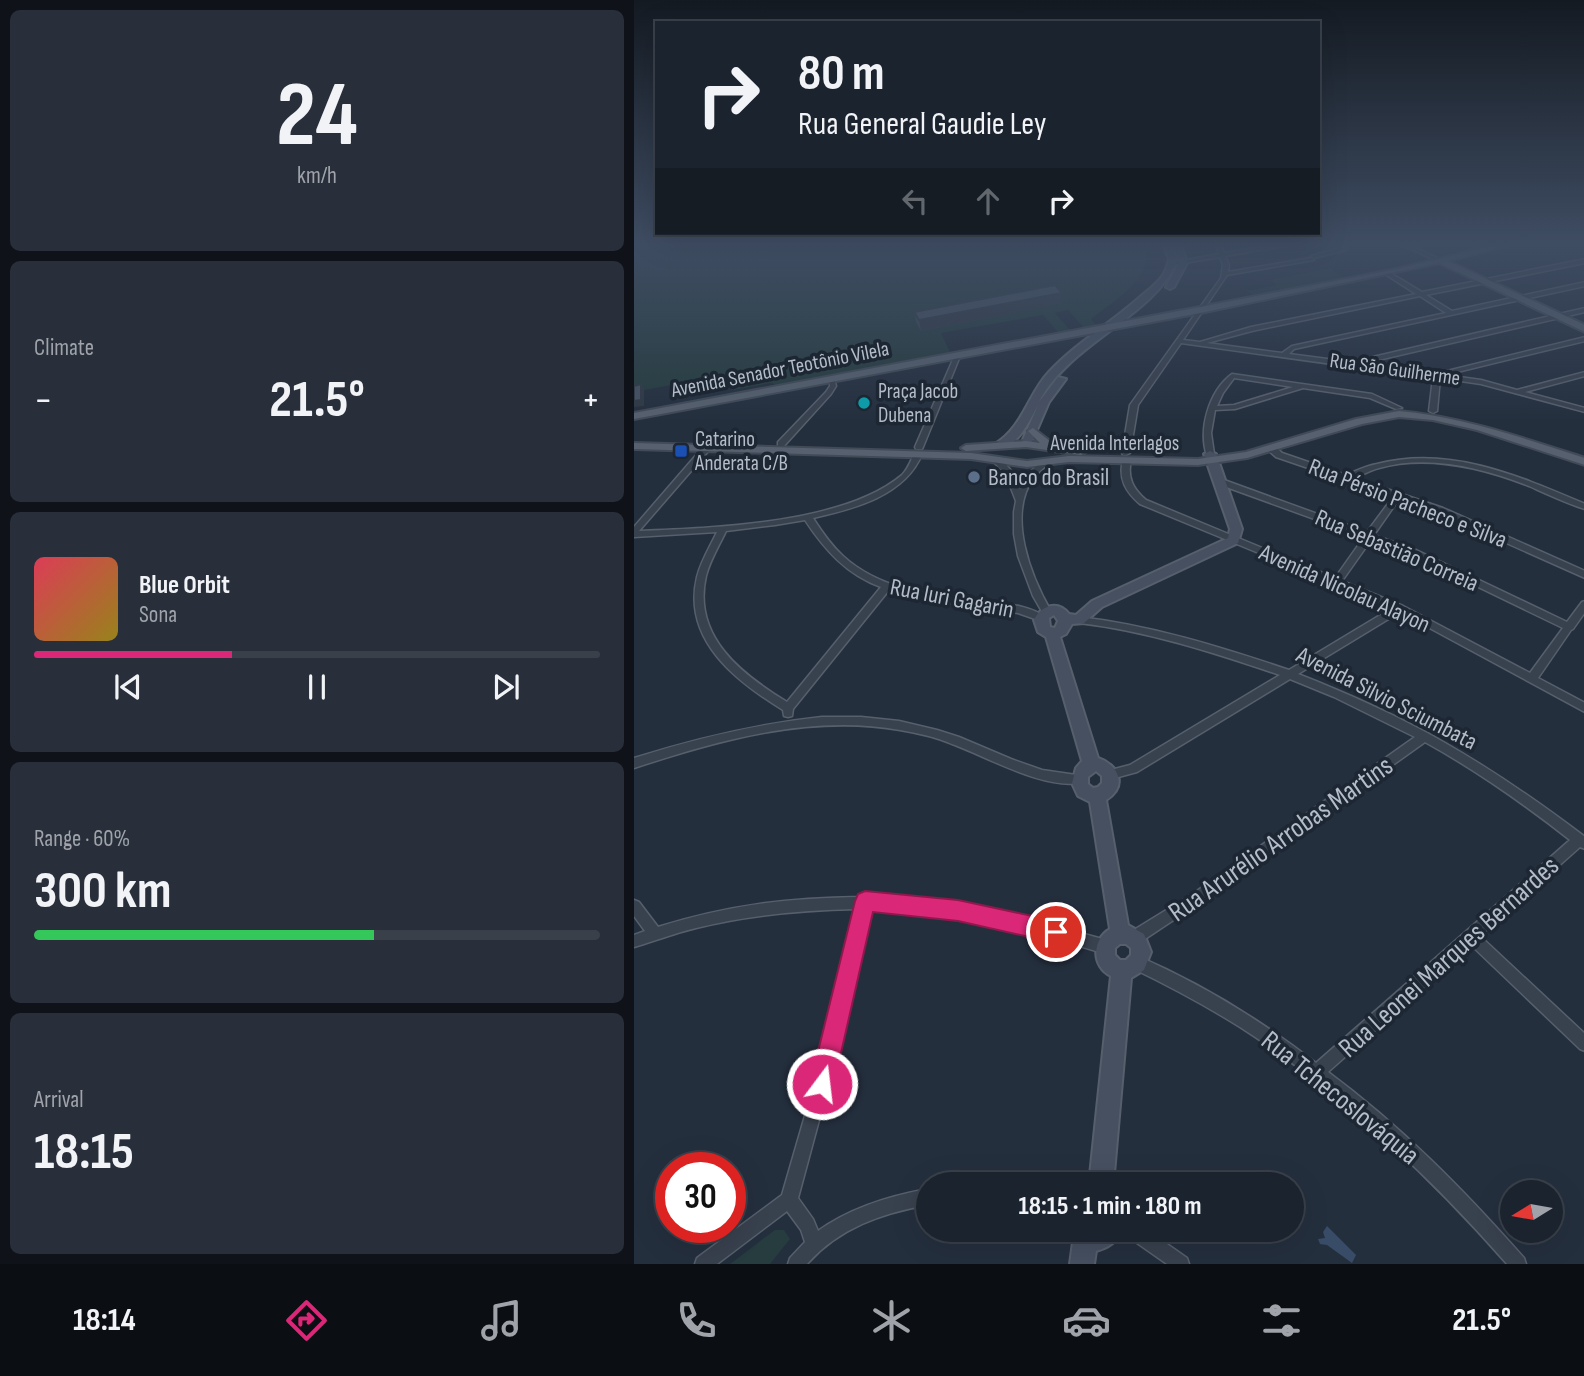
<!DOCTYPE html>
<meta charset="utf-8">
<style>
:root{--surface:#1b232e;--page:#282f3a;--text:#f1f3f6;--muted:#a0a4aa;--line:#39404a;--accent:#db2777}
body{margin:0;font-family:"Sofia Sans Condensed",sans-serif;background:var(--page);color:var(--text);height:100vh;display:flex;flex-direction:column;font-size:26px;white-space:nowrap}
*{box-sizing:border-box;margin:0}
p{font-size:23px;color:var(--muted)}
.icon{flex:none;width:38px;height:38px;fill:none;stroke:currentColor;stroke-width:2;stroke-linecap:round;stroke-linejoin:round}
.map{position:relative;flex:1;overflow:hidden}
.drawer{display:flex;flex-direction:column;gap:10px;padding:10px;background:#0f1319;width:634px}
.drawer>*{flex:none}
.top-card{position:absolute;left:21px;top:21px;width:665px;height:214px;border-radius:0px;box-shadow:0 7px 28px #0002,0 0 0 2px var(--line);background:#1b232e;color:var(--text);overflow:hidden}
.needle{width:46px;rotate:259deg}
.controls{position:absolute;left:866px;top:1180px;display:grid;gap:14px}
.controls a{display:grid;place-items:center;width:63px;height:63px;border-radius:50%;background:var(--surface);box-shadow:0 7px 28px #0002,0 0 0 2px var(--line);font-size:35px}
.speed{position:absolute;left:21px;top:1152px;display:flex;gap:14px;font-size:35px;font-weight:700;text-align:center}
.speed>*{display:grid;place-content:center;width:91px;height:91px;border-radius:50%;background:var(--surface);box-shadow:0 7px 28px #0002,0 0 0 2px var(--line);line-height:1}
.speed .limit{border:10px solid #d22;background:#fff;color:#111}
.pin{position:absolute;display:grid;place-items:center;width:60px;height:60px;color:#fff;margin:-30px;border:4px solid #fff;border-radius:50%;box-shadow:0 2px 7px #0007}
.me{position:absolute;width:77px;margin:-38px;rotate:15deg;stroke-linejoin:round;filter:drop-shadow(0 0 5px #0008)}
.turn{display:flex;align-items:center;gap:24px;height:147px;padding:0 28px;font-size:32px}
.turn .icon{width:91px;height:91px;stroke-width:2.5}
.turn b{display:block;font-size:49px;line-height:60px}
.lanes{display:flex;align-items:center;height:66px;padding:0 28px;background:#0003;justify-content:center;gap:35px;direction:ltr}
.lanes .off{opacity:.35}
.big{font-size:52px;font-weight:700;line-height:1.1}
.drawer .card{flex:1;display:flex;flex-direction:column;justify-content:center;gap:10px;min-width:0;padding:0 24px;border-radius:10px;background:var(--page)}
.drawer .dial{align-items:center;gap:0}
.dial b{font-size:91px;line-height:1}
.song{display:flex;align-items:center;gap:21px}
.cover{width:84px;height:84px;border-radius:10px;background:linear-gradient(135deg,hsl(350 70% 55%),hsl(50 70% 35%))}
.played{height:7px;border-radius:4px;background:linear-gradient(90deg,var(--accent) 35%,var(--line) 35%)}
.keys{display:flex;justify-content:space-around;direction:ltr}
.heat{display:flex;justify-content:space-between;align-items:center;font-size:38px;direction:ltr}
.charge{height:10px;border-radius:5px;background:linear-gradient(90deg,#34c759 60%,var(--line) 0)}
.trip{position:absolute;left:282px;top:1172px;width:388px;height:70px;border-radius:35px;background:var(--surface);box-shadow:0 7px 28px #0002,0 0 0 2px var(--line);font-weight:700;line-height:70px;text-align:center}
.tabs{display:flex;height:112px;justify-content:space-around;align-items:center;background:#0b0e12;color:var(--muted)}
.tabs .icon{width:49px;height:49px}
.tabs .on{color:var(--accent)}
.tabs b{font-size:32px;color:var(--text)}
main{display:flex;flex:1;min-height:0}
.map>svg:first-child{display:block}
.green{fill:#263c3f}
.water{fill:#394c67}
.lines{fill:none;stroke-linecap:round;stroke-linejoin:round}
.street-casing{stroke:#565f6c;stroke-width:3}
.secondary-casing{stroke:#565f6c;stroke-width:4}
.primary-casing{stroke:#414a57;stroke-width:4}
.street{fill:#38414e;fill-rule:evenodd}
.secondary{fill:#465061;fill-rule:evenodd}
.primary{fill:#56606e;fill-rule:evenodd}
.wall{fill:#3b4654}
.shaded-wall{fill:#303945}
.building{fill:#455162;stroke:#303945;stroke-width:2}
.route{fill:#db2777;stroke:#8e194d;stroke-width:2}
.culture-dot{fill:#0f9aa8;stroke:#1d2633;stroke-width:2.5}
.transit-dot{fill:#1a4fb4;stroke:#1d2633;stroke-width:2.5}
.service-dot{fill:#5c6f8a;stroke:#1d2633;stroke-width:2.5}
.labels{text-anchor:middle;stroke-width:7;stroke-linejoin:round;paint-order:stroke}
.far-street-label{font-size:21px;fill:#b4bcc9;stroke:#1d2633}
.far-poi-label{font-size:21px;fill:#b4bcc9;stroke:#1d2633;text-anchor:start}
.poi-label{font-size:24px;fill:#b4bcc9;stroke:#1d2633;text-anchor:start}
.street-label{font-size:24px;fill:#b4bcc9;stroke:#1d2633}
.near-street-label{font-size:28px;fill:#b4bcc9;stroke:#1d2633}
</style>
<main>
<section class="drawer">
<div class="card dial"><b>24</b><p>km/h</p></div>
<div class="card"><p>Climate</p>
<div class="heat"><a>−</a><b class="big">21.5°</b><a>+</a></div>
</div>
<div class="card">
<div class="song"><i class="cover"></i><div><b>Blue Orbit</b><p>Sona</p></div></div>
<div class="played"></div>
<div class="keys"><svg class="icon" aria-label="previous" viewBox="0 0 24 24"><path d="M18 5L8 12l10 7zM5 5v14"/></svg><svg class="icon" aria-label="pause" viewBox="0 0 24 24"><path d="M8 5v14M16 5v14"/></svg><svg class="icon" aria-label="next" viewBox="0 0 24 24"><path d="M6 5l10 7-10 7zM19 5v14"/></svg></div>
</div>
<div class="card"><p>Range · 60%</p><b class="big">300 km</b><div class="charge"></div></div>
<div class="card"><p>Arrival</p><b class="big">18:15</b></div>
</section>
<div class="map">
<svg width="951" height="1264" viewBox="0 0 951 1264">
<rect width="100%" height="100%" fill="#242f3e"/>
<g class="green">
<path d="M0,244H511C521,279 480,300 457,319L463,326L451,329L434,310L421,313L436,330L424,332L409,315L307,333L316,352L143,385L136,383L100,390L97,374L0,392Z"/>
<polygon points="696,268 712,279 621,297 613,291 643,285 637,280"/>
<polygon points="141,1230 150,1230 156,1239 136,1264 96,1264"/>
</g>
<polygon class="water" points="693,1226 722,1255 718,1263 693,1245 686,1244 684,1239 691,1238 689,1232"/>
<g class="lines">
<defs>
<g id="street">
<path d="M581,244H587L590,253L649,244H662L591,256L595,265L594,272L677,258L680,260L593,275L549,340L566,342L617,327L782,294L751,274V272L753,271L788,292L951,259V263L792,295L818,311L951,282V286L660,349L655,354L724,363V361L726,360L951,308V312L727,364L801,374L951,337V341L811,375L847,380L883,390L951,372V376L891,392L951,408V412L847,384L806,378L803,411L799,413L795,411L799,378L547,343L504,405L496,453L492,455H489L488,453L496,405L587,278L589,265L586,257L538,265L535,263L585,254ZM786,296L812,313L658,346L648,353L573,343L618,331Z"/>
<polygon points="766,244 773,244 810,261 805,262"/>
<polygon points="710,247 713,249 712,250 680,258 677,256"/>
<polygon points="321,355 326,356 289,447 288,449 282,449 281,447"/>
<path d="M598,374L738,394L768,408L762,409L736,398L669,388L601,409L581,410L577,433L580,454L579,456H573C564,429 575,391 598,374ZM600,378L659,387L600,405L583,406L589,393Z"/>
<polygon points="196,378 200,378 202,386 197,394 150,446 144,446 144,442 192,392 196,386"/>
<path d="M70,446H73L77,448L5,531C79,528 210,524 268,475C274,469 277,460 281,452H284L288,454C271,496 219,509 179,518C188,532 197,545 209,556C248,592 305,596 356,602C373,604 398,606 412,618L407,621L384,613L291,600L255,590L159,709L158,716L154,717L150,716L149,710C102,681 48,640 63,577C67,561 76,547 83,532L0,537V527ZM171,520C190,549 213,575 247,587L153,702C107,674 58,636 72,576C76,560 85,546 92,531L141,525Z"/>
<path d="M634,446H640L648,453L712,475C722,471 732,466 743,464C815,445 885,476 951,504V509C932,503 913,494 895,486C849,468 795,454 745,468C737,470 728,475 720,478L809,508L951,571V578L803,512L765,499L740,535L782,550L933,622L948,602L951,601V612L939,629L937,630L904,678L951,703V712L766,612L664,674C715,694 764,716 811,743C860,771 906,803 951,837V849L946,847L846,936L951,1034V1051L946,1049L837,945L694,1072C767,1126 830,1190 890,1258L892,1264H873C794,1174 707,1092 606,1027C571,1005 535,986 498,968L496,963L498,958L503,956C566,983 628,1021 682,1063L936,840C890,804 842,770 791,742L568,901L505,943L500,944L495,943L493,938L495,933L560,893L781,737L700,697L656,679L503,772L477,779L473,777L471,774L473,771L496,765L646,675C581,653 514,631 445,623L442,622L440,620L442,618L445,617C516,625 587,647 655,670L758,608L506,504C492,492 484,479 489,460L493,458H496L497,460C493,478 499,489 512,500L701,578L730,537L584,484V480H590L733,532L759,497L642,457L634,450ZM737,540L776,554L929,628L896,673L769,606L708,581Z"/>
<path d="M360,458H366L380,474L386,489L394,474L409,460H415L416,462C411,467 404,472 400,477C372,515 397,577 418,613L416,615H410L399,596L384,556L380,534V512L382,501L372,475L360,462Z"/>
<path d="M188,717H227L265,721L303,730L325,737L377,759L408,770L449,776L451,779L449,782C413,792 352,756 318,744C302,737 284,733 266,730C177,714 85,740 0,768V758C64,738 122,724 188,717Z"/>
<path d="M231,895L235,897C276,900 316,903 355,911C395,919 433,929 472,940L477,942L479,947L477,952L472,954C433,942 395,931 355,923C316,915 276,912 236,909L202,1057L164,1198L179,1219L184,1231C216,1208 255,1196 294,1189V1205C248,1213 205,1228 173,1264H154L156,1258L171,1242L167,1230L153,1211L83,1264H61L63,1258L148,1195L188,1057L223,909C168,910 115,915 62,928C41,933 20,941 0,947V935L11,931L0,916V900L5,902L24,927C94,905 154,898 226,897Z"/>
<polygon points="491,1230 513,1230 553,1258 555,1264 533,1264 493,1236"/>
</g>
<g id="secondary">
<path d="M529,244H537L543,260C522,316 436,342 405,402L424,377L432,379L415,402L396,446H388L387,444L405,403C396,420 383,450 361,448V444C389,427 394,394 415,372C442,343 477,323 506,297C513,291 524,283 529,275C532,271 533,265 535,260Z"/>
<polygon points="539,244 547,244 553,263 540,287 536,289 532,287 545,263"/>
<path d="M576,451L582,454L608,529L604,543L468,607L450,623L438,624L432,634L426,637L464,758C485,765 494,786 472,800L494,925L510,934L517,952L510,970L497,978L479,1185H455L477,976C458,967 457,940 476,929L456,802L444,796L438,783L442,768L448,761L412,637L404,632L400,620C407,605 424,600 435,614L442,615L458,601L594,538L596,529L570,454ZM420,615L424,621L421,628L416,627L415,618ZM462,771L468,776V783L464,787L459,788L454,784V777ZM486,944H492L497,948V955L492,960H486L481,955V948Z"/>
<path d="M431,1230H487C482,1243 475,1247 462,1251L460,1264H436L439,1242L435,1238Z"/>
</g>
<g id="primary">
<polygon points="866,244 879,244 814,261 951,325 951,332 805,263 566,313 0,419 0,413 566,307 763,269"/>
<path d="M765,411C829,417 889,438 951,458V465L843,430L799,420L765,417L728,424L613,458L564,465L435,462L393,467L337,459L0,449V443L337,453L393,461L435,456L564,459L612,452L722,419Z"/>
<polygon points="399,428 421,445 447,449 452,452 447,455 392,447 332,451 327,448 332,445 392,441 406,443 394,431"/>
</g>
</defs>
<use href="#street" class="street-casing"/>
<use href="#secondary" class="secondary-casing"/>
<use href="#primary" class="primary-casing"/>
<use href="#street" class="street"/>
<use href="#secondary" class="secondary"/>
<use href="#primary" class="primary"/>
</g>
<polygon class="wall" points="428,293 428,303 287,331 282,322 280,312"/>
<g class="shaded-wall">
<polygon points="428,293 428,303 287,331 285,320"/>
<polygon points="7,384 10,390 10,406 0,407 0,401"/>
</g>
<g class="building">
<polygon points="421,285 428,293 285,320 280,312"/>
<polygon points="7,384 7,400 0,401 0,386"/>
</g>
<linearGradient id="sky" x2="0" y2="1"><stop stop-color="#141a22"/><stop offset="0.58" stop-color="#3f4d63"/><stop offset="1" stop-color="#3f4d63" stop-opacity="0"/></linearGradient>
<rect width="951" height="421" fill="url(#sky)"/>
<polygon class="route" points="231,891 324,900 422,921 429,925 433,932 429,940 422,943 324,921 239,912 200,1084 196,1092 188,1096 179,1092 176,1084 221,901 224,894"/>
<circle class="culture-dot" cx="230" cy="403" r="7"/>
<rect class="transit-dot" x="40" y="444" width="14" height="14" rx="3.5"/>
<circle class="service-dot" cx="340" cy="477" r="7"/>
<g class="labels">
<g class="far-street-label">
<text transform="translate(146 369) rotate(-11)" y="7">Avenida Senador Teotônio Vilela</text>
<text transform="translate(761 369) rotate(8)" y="7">Rua São Guilherme</text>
<text x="481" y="450">Avenida Interlagos</text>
</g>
<g class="far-poi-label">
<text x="244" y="398">Praça Jacob<tspan x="244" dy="24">Dubena</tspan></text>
<text x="61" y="446">Catarino<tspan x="61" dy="24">Anderata C/B</tspan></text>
</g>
<g class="poi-label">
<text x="354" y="485">Banco do Brasil</text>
</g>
<g class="street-label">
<text transform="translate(774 503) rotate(21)" y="8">Rua Pérsio Pacheco e Silva</text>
<text transform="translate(763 550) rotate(23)" y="8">Rua Sebastião Correia</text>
<text transform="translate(711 588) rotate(24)" y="8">Avenida Nicolau Alayon</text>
<text transform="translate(318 598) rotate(11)" y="8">Rua Iuri Gagarin</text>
<text transform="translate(753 698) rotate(27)" y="8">Avenida Silvio Sciumbata</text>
</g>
<g class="near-street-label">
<text transform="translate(646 838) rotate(-35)" y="10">Rua Arurélio Arrobas Martins</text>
<text transform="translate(814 956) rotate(-42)" y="10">Rua Leonei Marques Bernardes</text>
<text transform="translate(707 1097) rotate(39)" y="10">Rua Tchecoslováquia</text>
</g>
</g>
</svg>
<div class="controls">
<a><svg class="needle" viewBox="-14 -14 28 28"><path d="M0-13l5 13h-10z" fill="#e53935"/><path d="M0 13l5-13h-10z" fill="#a0a4aa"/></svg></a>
</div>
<div class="speed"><div class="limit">30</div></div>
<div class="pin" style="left:422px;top:932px;background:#d93025"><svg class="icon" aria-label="arrive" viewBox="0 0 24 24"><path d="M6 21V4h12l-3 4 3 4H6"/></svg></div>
<svg class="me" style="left:188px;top:1084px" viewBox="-20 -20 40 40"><circle r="17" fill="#db2777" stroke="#fff" stroke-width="3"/><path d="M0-11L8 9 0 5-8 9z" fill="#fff"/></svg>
<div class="trip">18:15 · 1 min · 180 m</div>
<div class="top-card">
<div class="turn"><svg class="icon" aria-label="right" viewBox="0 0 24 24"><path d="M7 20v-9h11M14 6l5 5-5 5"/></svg><div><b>80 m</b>Rua General Gaudie Ley</div></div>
<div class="lanes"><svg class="icon off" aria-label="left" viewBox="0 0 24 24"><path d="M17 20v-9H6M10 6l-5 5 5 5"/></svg><svg class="icon off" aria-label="ahead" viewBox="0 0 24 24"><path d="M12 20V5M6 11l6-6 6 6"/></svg><svg class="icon" aria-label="right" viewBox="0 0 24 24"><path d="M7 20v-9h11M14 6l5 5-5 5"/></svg></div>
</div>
</div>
</main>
<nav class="tabs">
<b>18:14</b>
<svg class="icon on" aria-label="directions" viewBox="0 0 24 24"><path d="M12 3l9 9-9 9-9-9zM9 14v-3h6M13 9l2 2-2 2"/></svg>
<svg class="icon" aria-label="music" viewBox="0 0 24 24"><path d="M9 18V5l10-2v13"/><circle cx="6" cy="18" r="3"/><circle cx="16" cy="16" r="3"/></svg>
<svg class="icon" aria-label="phone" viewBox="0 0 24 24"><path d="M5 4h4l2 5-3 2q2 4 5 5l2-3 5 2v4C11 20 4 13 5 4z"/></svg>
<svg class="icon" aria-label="climate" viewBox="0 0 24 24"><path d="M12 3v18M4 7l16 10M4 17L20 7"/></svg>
<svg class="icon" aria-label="car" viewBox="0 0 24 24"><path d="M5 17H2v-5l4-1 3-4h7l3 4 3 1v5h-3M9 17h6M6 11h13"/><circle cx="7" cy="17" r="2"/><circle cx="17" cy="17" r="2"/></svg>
<svg class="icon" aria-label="filters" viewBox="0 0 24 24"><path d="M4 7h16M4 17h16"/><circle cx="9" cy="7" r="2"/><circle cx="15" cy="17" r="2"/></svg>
<b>21.5°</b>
</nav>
